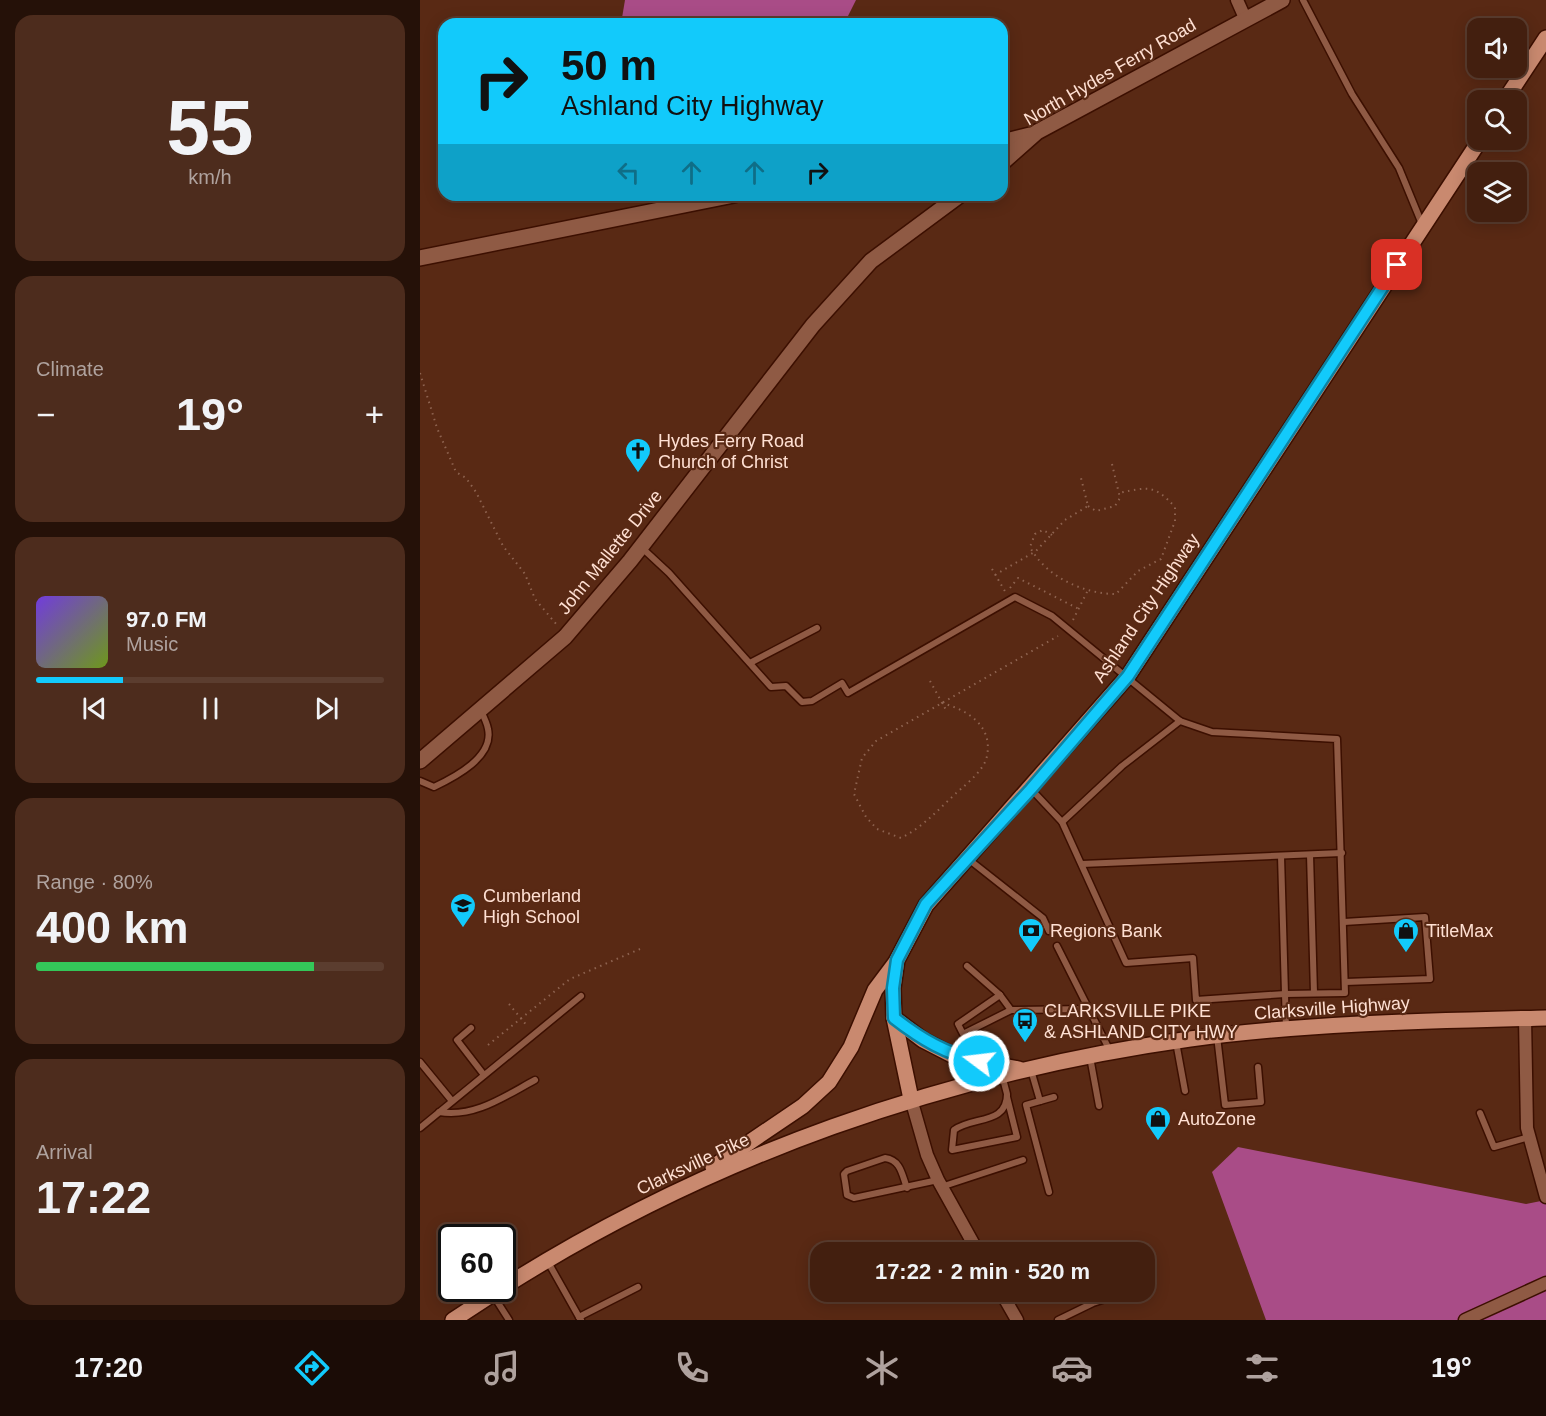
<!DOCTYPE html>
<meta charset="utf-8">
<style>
:root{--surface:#431f0f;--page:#4d2c1d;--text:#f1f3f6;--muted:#afa29e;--line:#5b3d2f;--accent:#12cafb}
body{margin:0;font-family:Helvetica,sans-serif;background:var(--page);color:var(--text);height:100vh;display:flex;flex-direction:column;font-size:22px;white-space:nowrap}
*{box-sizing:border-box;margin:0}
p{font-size:20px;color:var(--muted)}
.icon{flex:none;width:33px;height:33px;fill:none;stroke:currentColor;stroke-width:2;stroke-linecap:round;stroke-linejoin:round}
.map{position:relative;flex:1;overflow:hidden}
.details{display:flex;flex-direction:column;gap:15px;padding:15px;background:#251108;width:420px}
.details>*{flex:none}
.guide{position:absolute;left:18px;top:18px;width:570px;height:183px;border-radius:18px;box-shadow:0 3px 15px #0003,0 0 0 2px var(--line);background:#12cafb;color:#111;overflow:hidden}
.controls{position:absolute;left:1047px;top:18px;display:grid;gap:12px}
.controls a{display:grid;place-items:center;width:60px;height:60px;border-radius:12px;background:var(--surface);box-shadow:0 3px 15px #0003,0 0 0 2px var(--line);font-size:30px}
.speed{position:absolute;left:18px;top:1224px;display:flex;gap:12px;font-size:30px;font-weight:700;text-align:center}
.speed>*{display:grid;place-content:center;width:78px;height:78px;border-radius:50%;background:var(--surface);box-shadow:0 3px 15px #0003,0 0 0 2px var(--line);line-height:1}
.speed .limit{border:3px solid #111;border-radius:9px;background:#fff;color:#111}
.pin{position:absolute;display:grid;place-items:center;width:51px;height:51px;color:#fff;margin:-26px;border-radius:12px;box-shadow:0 3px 9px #0006}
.me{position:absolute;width:66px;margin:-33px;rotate:285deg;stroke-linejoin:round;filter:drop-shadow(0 0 4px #0008)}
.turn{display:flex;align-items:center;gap:21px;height:126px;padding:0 24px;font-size:27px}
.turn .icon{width:78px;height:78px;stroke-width:2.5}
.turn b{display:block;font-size:42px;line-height:51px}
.lanes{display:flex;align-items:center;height:57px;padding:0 24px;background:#0003;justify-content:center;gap:30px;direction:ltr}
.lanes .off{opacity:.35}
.big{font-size:45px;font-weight:800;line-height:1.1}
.details .card{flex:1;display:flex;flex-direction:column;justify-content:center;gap:9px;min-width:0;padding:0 21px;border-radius:18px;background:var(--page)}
.details .dial{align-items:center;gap:0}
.dial b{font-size:78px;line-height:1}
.song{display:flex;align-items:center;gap:18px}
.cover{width:72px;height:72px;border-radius:9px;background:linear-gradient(135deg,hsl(260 70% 55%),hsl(80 70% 35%))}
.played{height:6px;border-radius:3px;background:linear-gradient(90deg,var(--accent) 25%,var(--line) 25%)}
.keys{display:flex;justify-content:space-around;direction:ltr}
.heat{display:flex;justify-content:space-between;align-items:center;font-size:33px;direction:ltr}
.charge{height:9px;border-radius:4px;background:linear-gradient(90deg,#34c759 80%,var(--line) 0)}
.trip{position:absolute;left:390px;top:1242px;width:345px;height:60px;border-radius:18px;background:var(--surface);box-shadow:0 3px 15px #0003,0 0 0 2px var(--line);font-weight:800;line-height:60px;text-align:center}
.tabs{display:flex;height:96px;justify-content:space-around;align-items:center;background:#1b0c06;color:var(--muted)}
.tabs .icon{width:42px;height:42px}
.tabs .on{color:var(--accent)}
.tabs b{font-size:27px;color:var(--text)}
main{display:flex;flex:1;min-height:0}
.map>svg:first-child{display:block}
.forest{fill:#a94c87}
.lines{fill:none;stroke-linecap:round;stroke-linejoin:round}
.service-casing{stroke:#3c0f00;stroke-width:9}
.minor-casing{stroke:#3c0f00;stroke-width:15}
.tertiary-casing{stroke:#3c0f00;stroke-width:18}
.primary-casing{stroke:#3c0f00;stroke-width:18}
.path{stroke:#8e6350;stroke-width:2;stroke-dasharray:1.5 4.5;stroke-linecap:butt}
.service{stroke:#8f5a44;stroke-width:6}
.minor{stroke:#8f5a44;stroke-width:12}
.tertiary{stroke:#8f5a44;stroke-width:15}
.primary{stroke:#c9896f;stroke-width:15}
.route-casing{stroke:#0c83a3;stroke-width:15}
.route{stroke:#12cafb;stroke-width:10}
.labels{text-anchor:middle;stroke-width:4.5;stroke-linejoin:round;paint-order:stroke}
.street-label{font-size:18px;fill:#ffe0d3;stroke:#592914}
.poi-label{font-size:18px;fill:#ffe0d3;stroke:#592914;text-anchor:start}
</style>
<main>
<section class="details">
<div class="card dial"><b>55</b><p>km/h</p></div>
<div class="card"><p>Climate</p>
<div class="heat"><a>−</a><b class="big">19°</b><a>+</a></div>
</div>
<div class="card">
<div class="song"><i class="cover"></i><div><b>97.0 FM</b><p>Music</p></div></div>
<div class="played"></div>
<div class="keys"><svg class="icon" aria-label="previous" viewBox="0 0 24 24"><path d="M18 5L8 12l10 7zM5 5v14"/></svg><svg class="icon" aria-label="pause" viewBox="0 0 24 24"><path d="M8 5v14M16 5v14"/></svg><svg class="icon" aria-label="next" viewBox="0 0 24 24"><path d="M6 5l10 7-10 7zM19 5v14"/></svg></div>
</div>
<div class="card"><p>Range · 80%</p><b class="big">400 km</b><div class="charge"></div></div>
<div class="card"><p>Arrival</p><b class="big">17:22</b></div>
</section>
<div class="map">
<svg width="1126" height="1320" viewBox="0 0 1126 1320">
<rect width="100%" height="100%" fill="#592914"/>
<g class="forest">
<polygon points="205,0 436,0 428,16 387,24 201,24"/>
<polygon points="818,1147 1106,1204 1126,1200 1126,1320 846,1320 792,1172"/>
</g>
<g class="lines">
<defs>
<g id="service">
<polyline points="883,0 932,94 979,168 1002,224"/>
<polyline points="221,547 249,573 351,687 366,686 382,702 392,701 422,683 428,693 595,597 632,616 760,721 792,732 917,739 925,993 865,994 776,1000 773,958 706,963 642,822 611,789"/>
<polyline points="330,663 397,628"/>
<path d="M0,781L14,787C35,777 74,757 68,729C67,723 64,717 61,711"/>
<polyline points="642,822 702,766 760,721"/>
<polyline points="890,855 894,993"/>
<polyline points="861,856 866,1028"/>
<polyline points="547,858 623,918 629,931"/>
<polyline points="662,864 922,853"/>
<polyline points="924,922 1005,917 1010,979 925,982"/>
<polyline points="637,946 690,1051"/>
<polyline points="547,966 580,995 591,1010"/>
<polyline points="580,995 538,1024 543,1034 591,1010 668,1009"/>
<polyline points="51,1028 37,1040 64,1075"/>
<polyline points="797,1036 805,1105 841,1102 838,1067"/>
<polyline points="756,1042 765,1091"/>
<polyline points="670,1057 679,1106"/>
<polyline points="0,1062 32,1101"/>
<polyline points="611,1070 620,1101"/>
<path d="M582,1075L587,1094V1097L597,1137L532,1150L534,1130C553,1116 587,1125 587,1094"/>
<path d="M19,1112C55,1118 85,1096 115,1080"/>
<polyline points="1060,1113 1074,1147 1109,1137"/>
<polyline points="0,1128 161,996"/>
<polyline points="521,1187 603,1160"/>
<path d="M487,1188C482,1175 481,1160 465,1158L427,1171L424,1174L427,1195L434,1198L518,1180"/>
<polyline points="629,1192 606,1105 634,1097"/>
<polyline points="128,1262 159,1317"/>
<polyline points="73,1295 89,1320"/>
<polyline points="161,1320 159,1317 218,1287"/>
<polyline points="638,1320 673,1303 707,1292"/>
</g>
<g id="minor">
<polyline points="817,0 825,18"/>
<polyline points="1105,1018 1107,1128 1126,1197"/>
<polyline points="491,1099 507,1155 518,1180 558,1252"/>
<polyline points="581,1292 597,1320"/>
<polyline points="1045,1320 1126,1283"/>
</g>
<g id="tertiary">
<polyline points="582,142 614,134"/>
<polyline points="582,163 617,132 862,0"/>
<polyline points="0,258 314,195"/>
<polyline points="0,761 145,637 210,561 393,325 451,261 540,195"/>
</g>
<g id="primary">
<polyline points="1085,100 1126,38"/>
<polyline points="474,1018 503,1040 536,1057 599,1069"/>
<polyline points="491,1099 474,1018 473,988 477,960 506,905 708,676 1060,140"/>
<polyline points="293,1167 383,1106 409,1082 431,1047 455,990 476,962"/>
<path d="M82,1288C290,1156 526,1073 770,1039C887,1023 1007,1021 1126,1018"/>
<polyline points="33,1320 82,1288"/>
</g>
</defs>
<use href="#service" class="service-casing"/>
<use href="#minor" class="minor-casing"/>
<use href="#tertiary" class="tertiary-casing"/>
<use href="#primary" class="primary-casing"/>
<g class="path">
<polyline points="0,373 17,428 36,472 46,478 56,492 83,546 105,574 115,599 137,625"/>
<polyline points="668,506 676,511 695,506 700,498 692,464"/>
<path d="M632,535L623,530L615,534L610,547C625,576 663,594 696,594L718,571L741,559L755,521V507C734,484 728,487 699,493"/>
<polyline points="572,569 586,593"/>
<polyline points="575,575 616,551 645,520 668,506 661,478"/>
<polyline points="590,588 598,578 659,609"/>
<polyline points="653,620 668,590"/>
<polyline points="510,681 526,710"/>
<path d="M522,703C547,710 573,725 567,756C564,772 542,787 531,798C515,813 501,828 481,838L457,829L446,817L434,794L442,758L456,741L638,636"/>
<polyline points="89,1004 108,1027"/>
<polyline points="68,1045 150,979 220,949"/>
</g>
<use href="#service" class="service"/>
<use href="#minor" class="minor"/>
<use href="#tertiary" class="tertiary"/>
<use href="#primary" class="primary"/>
</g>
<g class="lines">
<defs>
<path id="route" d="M559,1061C526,1054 501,1039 474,1018L473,988L477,960L506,904L611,789L708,676L977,265"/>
</defs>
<use href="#route" class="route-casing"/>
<use href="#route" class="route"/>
</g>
<defs>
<symbol id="church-pin" viewBox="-11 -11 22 30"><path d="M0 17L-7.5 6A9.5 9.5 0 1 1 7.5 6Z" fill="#12cafb" stroke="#592914"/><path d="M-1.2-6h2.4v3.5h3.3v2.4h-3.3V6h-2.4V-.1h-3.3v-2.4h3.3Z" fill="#111"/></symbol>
<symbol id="school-pin" viewBox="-11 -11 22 30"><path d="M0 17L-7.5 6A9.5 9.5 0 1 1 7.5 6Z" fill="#12cafb" stroke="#592914"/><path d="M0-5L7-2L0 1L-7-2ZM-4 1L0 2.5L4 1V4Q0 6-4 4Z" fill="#111"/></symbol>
<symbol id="bank-pin" viewBox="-11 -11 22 30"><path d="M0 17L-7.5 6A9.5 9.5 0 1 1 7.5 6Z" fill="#12cafb" stroke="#592914"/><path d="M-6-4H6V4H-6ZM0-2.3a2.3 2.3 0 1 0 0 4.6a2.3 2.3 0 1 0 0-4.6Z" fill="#111"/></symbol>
<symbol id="shop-pin" viewBox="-11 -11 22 30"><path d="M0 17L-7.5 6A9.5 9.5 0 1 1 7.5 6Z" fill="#12cafb" stroke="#592914"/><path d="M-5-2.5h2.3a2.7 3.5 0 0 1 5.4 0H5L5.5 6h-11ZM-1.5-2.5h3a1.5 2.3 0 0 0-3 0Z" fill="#111"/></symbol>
<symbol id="bus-pin" viewBox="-11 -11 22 30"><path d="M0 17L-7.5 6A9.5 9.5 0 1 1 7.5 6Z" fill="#12cafb" stroke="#592914"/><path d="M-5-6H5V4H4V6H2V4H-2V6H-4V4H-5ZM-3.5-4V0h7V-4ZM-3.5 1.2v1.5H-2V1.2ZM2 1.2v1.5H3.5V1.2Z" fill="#111"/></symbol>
</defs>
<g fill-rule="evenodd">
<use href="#church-pin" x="203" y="436" width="30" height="40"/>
<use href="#school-pin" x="28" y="891" width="30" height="40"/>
<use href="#bank-pin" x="596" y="916" width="30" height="40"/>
<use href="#shop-pin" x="971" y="916" width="30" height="40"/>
<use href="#bus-pin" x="590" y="1006" width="30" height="40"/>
<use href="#shop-pin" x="723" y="1104" width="30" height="40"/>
</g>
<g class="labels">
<g class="street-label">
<text transform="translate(690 72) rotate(-30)" y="6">North Hydes Ferry Road</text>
<text transform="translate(190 552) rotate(-51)" y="6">John Mallette Drive</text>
<text transform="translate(726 608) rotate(-56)" y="6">Ashland City Highway</text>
<text transform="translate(912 1008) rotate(-4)" y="6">Clarksville Highway</text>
<text transform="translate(273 1164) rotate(-25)" y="6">Clarksville Pike</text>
</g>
<g class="poi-label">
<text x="238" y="447">Hydes Ferry Road<tspan x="238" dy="21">Church of Christ</tspan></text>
<text x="63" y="902">Cumberland<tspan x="63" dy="21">High School</tspan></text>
<text x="630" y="937">Regions Bank</text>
<text x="1006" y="937">TitleMax</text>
<text x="624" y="1017">CLARKSVILLE PIKE<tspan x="624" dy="21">&amp; ASHLAND CITY HWY</tspan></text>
<text x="758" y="1125">AutoZone</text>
</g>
</g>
</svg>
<div class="controls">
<a><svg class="icon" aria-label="sound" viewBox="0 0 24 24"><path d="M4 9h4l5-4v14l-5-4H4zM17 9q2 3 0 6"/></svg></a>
<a><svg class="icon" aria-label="search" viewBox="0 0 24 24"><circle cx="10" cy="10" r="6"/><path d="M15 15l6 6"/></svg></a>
<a><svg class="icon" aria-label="layers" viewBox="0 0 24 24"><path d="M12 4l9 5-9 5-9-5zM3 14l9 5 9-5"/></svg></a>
</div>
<div class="speed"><div class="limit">60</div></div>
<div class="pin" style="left:977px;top:265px;background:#d93025"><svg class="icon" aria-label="arrive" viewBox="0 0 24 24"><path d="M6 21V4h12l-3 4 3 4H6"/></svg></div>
<svg class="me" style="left:559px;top:1061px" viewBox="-20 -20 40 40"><circle r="17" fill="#12cafb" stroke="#fff" stroke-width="3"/><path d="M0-11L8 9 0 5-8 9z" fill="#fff"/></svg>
<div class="trip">17:22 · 2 min · 520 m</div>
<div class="guide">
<div class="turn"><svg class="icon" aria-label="right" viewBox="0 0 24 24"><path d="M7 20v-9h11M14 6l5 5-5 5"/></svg><div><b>50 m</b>Ashland City Highway</div></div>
<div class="lanes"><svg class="icon off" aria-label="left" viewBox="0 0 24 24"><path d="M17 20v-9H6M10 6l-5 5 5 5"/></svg><svg class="icon off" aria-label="ahead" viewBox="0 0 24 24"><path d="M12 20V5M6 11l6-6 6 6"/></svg><svg class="icon off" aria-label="ahead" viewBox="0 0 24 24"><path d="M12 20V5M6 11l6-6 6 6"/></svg><svg class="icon" aria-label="right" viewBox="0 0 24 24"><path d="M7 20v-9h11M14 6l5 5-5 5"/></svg></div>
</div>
</div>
</main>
<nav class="tabs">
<b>17:20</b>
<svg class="icon on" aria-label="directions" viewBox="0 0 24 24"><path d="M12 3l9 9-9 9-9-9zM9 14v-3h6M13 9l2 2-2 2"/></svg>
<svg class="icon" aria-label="music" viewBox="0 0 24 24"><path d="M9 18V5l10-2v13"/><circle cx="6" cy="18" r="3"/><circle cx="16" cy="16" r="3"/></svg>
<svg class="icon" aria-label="phone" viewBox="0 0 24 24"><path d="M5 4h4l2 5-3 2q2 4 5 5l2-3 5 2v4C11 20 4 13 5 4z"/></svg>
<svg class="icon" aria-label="climate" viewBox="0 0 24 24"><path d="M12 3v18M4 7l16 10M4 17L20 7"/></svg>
<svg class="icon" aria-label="car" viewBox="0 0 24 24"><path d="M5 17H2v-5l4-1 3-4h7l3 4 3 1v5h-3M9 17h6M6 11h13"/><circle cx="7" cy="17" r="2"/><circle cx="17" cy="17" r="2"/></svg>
<svg class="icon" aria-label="filters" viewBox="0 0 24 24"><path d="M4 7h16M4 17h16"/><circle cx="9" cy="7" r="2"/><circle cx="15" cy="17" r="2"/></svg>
<b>19°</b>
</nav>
